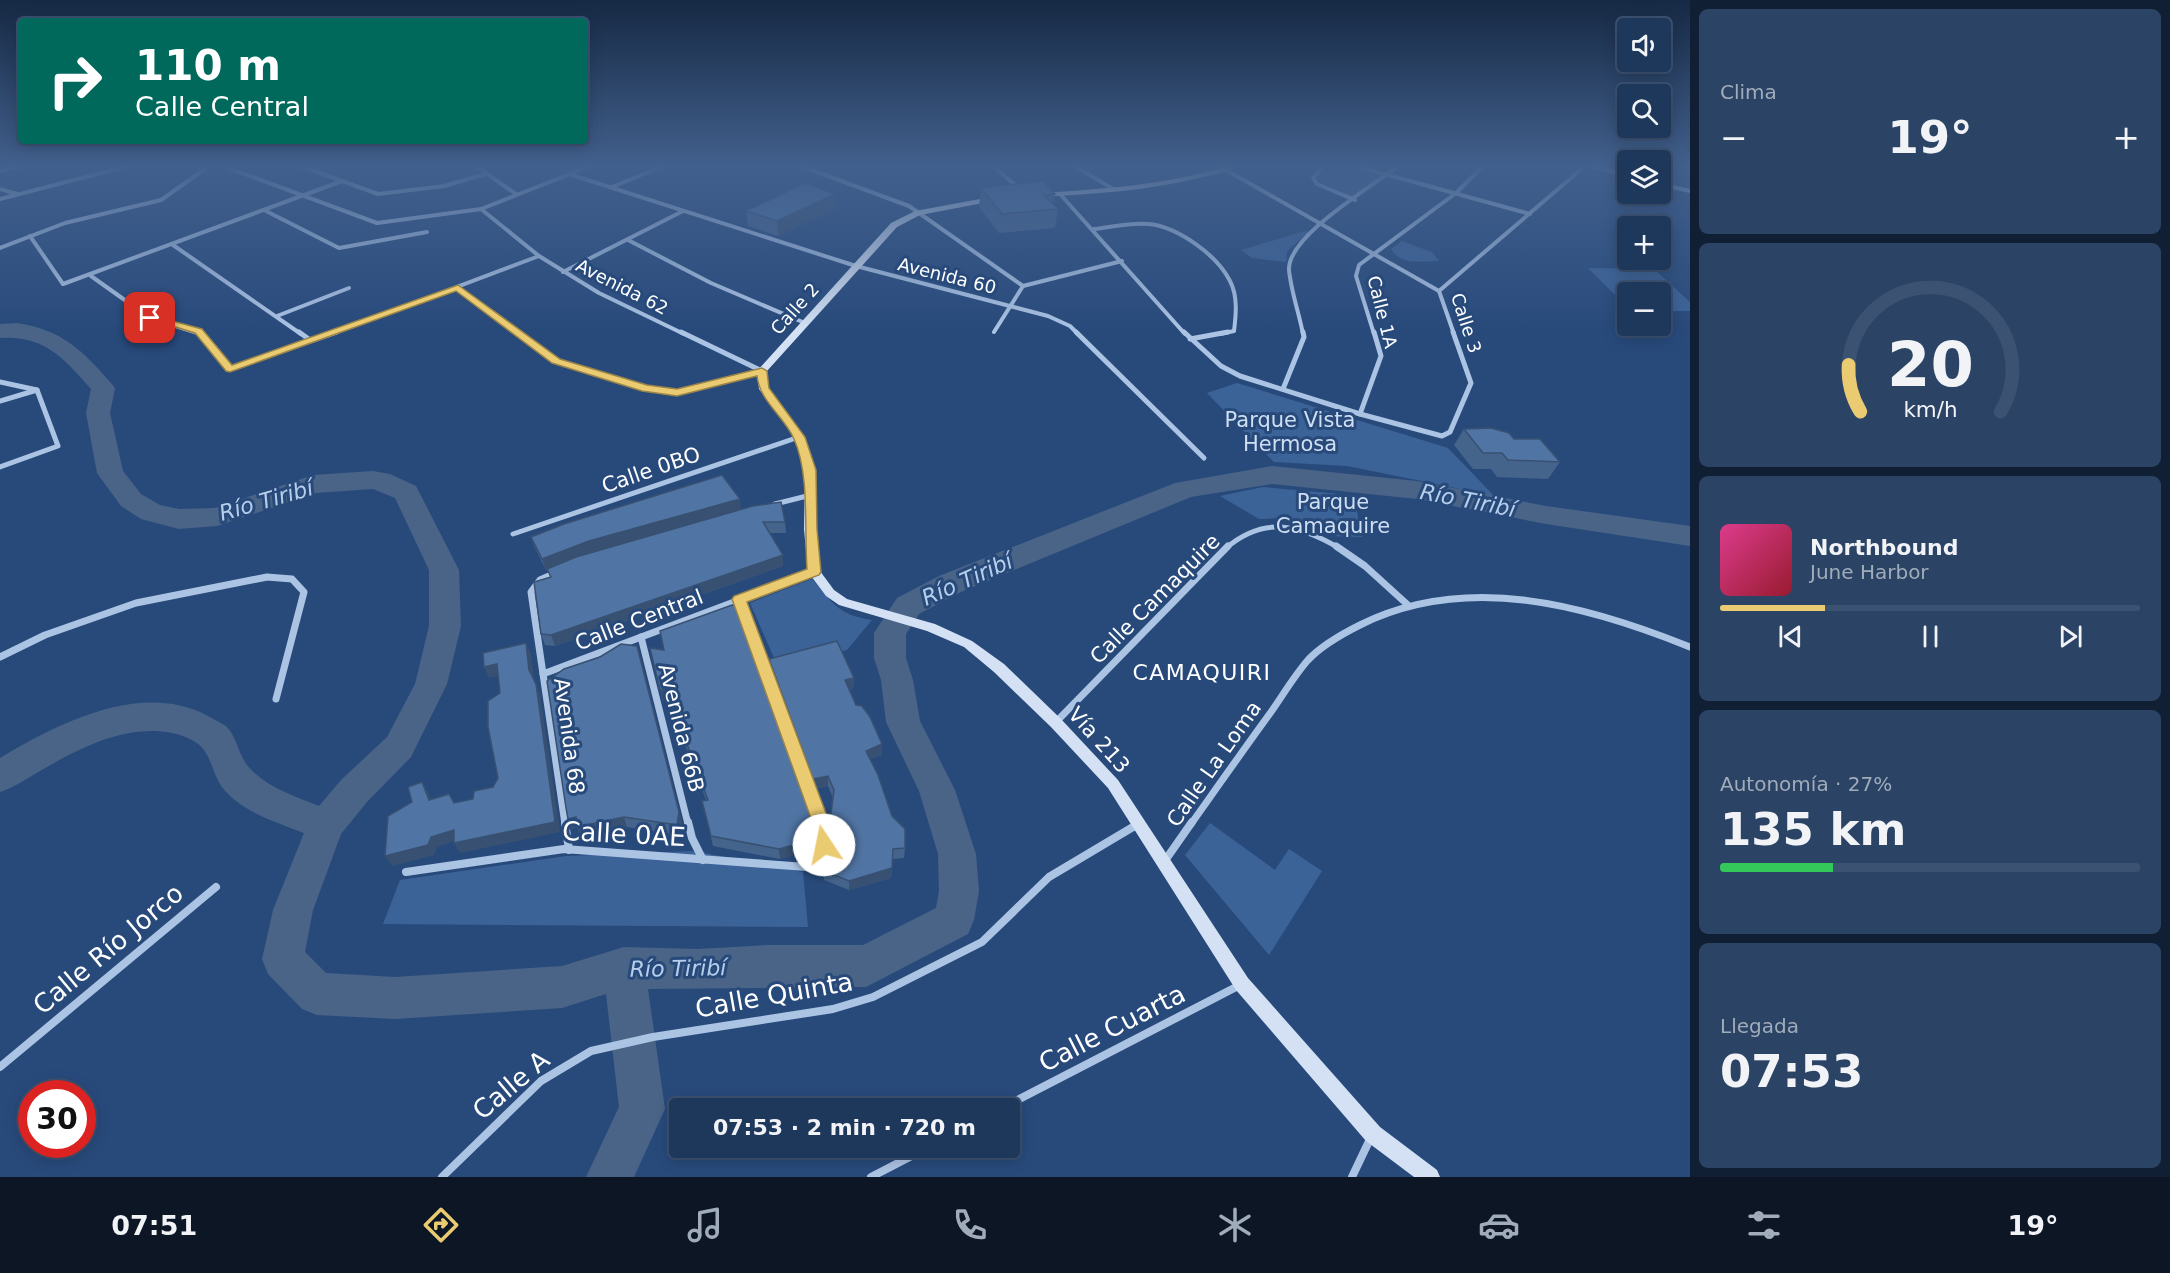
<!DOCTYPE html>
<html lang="es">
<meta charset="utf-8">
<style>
:root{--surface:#1e385c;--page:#2b4365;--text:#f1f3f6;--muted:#a1acbb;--line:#3c5272;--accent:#ebcb72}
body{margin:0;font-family:"DejaVu Sans",sans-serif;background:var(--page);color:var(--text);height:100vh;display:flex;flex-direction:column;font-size:22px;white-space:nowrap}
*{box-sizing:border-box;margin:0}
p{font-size:20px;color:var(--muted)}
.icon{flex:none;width:33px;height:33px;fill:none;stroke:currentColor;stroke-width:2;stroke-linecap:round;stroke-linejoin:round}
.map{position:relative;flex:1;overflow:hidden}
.details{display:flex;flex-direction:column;gap:9px;padding:9px;background:#101f33;width:480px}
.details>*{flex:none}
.guide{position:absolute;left:18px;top:18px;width:570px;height:126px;border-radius:6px;box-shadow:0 3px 15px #0003,0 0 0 2px var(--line);background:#00695c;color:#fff;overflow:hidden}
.tools{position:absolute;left:1617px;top:18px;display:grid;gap:12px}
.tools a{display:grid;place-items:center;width:54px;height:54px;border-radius:6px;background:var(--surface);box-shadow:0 3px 15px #0003,0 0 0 2px var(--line);font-size:30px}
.speed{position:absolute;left:18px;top:1080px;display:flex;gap:12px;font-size:30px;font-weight:700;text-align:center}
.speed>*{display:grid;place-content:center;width:78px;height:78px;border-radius:50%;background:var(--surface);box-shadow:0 3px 15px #0003,0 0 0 2px var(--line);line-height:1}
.speed .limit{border:9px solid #d22;background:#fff;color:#111}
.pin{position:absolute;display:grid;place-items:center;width:51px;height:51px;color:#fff;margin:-26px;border-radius:12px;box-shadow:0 3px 9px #0006}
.me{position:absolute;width:66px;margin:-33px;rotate:349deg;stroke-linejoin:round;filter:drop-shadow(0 0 4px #0008)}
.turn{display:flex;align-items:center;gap:21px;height:126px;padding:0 18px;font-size:27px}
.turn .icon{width:78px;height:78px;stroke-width:2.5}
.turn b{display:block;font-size:42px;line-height:51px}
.big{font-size:45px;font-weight:700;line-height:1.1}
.details .tile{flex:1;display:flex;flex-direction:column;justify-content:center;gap:9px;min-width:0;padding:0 21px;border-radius:9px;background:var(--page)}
.details .dial{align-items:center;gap:0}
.dial svg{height:156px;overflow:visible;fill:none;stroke:var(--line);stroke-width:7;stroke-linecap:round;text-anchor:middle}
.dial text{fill:var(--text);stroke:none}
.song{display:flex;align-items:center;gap:18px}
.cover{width:72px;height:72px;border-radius:9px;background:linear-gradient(135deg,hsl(330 70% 55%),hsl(350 70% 35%))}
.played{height:6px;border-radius:3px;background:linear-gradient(90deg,var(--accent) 25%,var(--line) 25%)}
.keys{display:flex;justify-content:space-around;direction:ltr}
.heat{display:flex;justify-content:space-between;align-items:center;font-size:33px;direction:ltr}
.charge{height:9px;border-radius:4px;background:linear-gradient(90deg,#34c759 27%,var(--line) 0)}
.trip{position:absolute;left:669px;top:1098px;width:351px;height:60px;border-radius:6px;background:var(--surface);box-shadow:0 3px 15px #0003,0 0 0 2px var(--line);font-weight:700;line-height:60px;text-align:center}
.tab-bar{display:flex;height:96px;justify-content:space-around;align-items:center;background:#0c1625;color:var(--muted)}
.tab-bar .icon{width:42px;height:42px}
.tab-bar .current{color:var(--accent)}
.tab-bar b{font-size:27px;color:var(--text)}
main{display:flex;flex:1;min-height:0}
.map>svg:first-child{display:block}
.green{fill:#3c6398}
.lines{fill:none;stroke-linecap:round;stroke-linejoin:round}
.river{fill:#4a6487;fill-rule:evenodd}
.minor-far3{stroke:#acc4e4;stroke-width:4}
.minor-far2{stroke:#acc4e4;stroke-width:5}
.minor-far1{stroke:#acc4e4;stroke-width:7}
.minor{stroke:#acc4e4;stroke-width:8}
.secondary{fill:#d4e1f4;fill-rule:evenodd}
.wall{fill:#45648c}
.shaded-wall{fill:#385172}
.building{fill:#5074a3;stroke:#385172;stroke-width:1.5}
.route{fill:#ebcb72;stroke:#99844a;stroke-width:1.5}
.labels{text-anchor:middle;stroke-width:6;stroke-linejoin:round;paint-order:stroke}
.far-street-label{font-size:18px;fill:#fff;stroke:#284a7b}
.park-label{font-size:21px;fill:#cedef3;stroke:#284a7b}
.street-label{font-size:21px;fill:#fff;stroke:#284a7b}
.water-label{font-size:22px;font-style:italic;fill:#b7ceeb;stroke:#284a7b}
.neighbourhood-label{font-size:22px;letter-spacing:1.5px;fill:#fff;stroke:#284a7b}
.near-street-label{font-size:26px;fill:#fff;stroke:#284a7b}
</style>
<main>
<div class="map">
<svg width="1690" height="1177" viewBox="0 0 1690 1177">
<rect width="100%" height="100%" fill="#284a7b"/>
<g class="green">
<polygon points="1329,166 1349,166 1384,176 1352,197 1316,180"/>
<polygon points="1305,231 1309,232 1287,251 1286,262 1252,258 1241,250"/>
<path d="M1402,241L1432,252L1439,261C1421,261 1402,266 1391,249Z"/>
<polygon points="1588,268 1654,269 1690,302 1690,311 1661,311 1660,292 1628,292 1627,307"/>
<polygon points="1237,383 1448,448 1499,501 1456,488 1347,466 1274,462 1207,393"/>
<polygon points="1263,487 1340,494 1355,501 1362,537 1329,536 1287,518 1259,519 1220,496"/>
<path d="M812,579C834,604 838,615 872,620L847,650L778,667L750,603Z"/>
<polygon points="1210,823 1275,870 1289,849 1322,871 1269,955 1185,855"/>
<polygon points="694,851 803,872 808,927 383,924 400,880 566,856"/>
</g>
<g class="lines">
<path class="river" d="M17,323C62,330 82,350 111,383L115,388L110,413L123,471L141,494L160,505L179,509L215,508L313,475L373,471L390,474L416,486L459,570L461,626L447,684L411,757L367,802L341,834L313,910L305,952L326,973L395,977L562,966L624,947L698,949L767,945H863L936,908L939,891L938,854L919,791L886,722L881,680L874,658V633L897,598L939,576L1175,483L1272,466L1417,481L1546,506L1690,526V546L1546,524L1417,499L1272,484L1191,497L961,592L919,614L906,634V658L913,680L920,721L955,790L976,854L979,891L974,920L968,934L866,987L648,989L665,1109L634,1177H586L619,1107L606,994L562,1008L395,1019L317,1015L302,1009L268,974L262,959L273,910L304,833C276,822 241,812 222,787C214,776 212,761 204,750C198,741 183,735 172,733C125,724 80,748 40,771C26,779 15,787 0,792V758C57,724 140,681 206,715C212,719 220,722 226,726C236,736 238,751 245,762C261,786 294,796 319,806L341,780L387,737L415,684L429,626V570L395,498L373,489L316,493L217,526L179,529L141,519L121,506L97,473L86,413L91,389C64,358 44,335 0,338V324Z"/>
<g class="minor-far3">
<polyline points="223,166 377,223 481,209 590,166"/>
<polyline points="301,166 378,194 444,186 485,174"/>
<polyline points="476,166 516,194"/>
<polyline points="801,166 909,206 1023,286"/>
<polyline points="993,166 1020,189"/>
<polyline points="1075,166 1113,189"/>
<polyline points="1219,166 1439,291"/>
<polyline points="1324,166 1313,178 1317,184 1355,200"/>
<polyline points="1356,166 1530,214"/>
<polyline points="1590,166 1628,175"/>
<polyline points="0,171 20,166"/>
<polyline points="569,174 856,266 1048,316 1070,326 1078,334"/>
<polyline points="1660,184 1690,191"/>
<polyline points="612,187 663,166"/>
<polyline points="0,189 17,194"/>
<polyline points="1060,194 1185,334"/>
<polyline points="0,199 128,166"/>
<polyline points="481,209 539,256 599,293 684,334"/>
<polyline points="266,211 339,248 427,232"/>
<path d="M1094,229C1112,227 1131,222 1149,224C1178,227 1217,255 1230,281C1238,296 1236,315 1234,331L1220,334"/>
<polyline points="30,236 63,284 342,181"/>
<polyline points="628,240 711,283 805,323"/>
<polyline points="173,245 301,334"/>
<polyline points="0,248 65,223 161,200 209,166"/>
<polyline points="563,272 683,211"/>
<polyline points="91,276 150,318 201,334"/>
<polyline points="458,288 519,334"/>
<polyline points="277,316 349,288"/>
<polyline points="994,332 1023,286 1122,261"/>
<polyline points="332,334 539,256"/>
<path d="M1303,334C1299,313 1291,291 1289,270C1287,236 1373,186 1398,166"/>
<polyline points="1374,334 1356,276 1359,265 1456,193 1483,166"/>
<polyline points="1454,334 1439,291 1585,166"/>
</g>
<g class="minor-far2">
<polyline points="200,332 229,369 337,332"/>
<polyline points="299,332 310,340"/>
<polyline points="517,332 556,361 646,389 677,392 762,371"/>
<polyline points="681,332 762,371"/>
<polyline points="1076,332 1204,458"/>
<polyline points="1184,332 1221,366 1240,376 1360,414 1442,436 1450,432 1471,383 1453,332"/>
<polyline points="1190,339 1228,332"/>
<polyline points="0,382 37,390"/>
<polyline points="1283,389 1304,337 1303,332"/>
<polyline points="0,401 37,390 58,446 0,467"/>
<polyline points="1360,414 1381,356 1374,332"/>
<polyline points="775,504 811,495"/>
<polyline points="513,534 799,437"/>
<path d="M1226,548C1264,516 1298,524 1339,548"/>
</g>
<g class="minor-far1">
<polyline points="1336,546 1365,566 1409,606"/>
<polyline points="556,573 540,580 531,592 565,824"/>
<polyline points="739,599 820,824"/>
<polyline points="641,637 688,824"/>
<polyline points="0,657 45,635 136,603 267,577 292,579 304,592 276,699"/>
<polyline points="543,674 814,572"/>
<polyline points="1056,722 1228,546"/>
<path d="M1191,824C1218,786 1244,749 1271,712C1283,695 1294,676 1308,660C1322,645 1342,634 1360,625C1467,572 1586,605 1690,647"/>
</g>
<g class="minor">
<polyline points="565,822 569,850"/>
<polyline points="688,822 692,838 703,860"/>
<polyline points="1164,862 1192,822"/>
<path d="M406,872L564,849L806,867C821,849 828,846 820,822"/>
<polyline points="0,1067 216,887"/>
<polyline points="1002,1108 1242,984"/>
<polyline points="442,1177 541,1081 591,1051 653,1037 833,1009 873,997 982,942 1049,877 1138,824"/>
<polyline points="871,1177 927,1148"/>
<polyline points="1352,1177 1371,1137"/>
</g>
<g class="secondary">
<path d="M1227,166H1237C1226,173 1211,175 1198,178C1146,191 1093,194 1040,197L1036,195L1040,193C1103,189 1166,185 1227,166Z"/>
<polygon points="996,196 999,196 999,200 920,215 897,227 767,371 769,389 804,437 811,454 815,470 816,529 820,571 834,590 847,599 935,624 972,641 1004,664 1061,719 1118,780 1248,978 1380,1127 1437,1170 1440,1177 1414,1177 1366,1141 1236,990 1108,788 1051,727 994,672 964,647 927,631 839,605 826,596 808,572 804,529 805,470 801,454 794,437 759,389 757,371 891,223 915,211"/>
</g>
</g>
<g class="wall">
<polygon points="981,188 1055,194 1053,204 1058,209 1055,228 999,233 979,207"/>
<polygon points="835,194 835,209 778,236 748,226 746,211"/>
<polygon points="1464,429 1514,439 1560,462 1548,479 1497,477 1491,469 1473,469 1454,445"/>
<polygon points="741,509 785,522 786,533 770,533 783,555 783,566 555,646 545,645 541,634 550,577 548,570 546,570 535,548 531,537"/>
<polygon points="650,648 664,650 816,830 817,840 812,850 780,859 713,846 702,801 706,800 668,699 663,701"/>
<polygon points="769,659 854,678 853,688 849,690 856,705 882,744 882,755 870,759 905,848 904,858 893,859 891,878 849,890 824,880 824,871 838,843 829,845 833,798 828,786 813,789 771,670"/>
<polygon points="566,808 682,822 679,835 627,827 581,837 577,827 572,829 568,819"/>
</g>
<g class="shaded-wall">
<polygon points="835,194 835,209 778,236 777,221"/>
<polygon points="740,499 741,510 592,552 546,570 542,559 589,541"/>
<polygon points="783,555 783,566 555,646 551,635"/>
<polygon points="526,643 531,654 534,681 529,670"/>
<polygon points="637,646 682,822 679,835 677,825"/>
<polygon points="497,664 502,675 489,678 484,667"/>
<polygon points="854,678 853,688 845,691 845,680"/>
<polygon points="536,684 540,694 560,832 460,853 454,843 555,822"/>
<polygon points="666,688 668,699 663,701 660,690"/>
<polygon points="882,744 882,755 866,761 866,751"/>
<polygon points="828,776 828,786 813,789 813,779"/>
<polygon points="422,782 428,792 435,811 429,800"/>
<polygon points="576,817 624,817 627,827 581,837 577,827 572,829 568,819"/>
<polygon points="852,829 852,839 829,845 828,836"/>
<polygon points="454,830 460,839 437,847 434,855 392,866 385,856 431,837"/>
<polygon points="816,830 817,840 812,850 780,859 779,849"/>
<polygon points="892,868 891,878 849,890 849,881"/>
</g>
<g class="building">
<polygon points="1043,181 1055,194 1044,195 1058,209 1002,214 981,188"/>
<polygon points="805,183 835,194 777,221 746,211"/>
<polygon points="1491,428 1509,433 1514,439 1540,439 1560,462 1508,460 1502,453 1483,453 1464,429"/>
<polygon points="722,475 740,499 589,541 542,559 531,537 564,524"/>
<polygon points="781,502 785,522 763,522 783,555 551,635 541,634 534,582 551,577 547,569 576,557 753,506"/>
<polygon points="732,605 738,606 810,804 816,830 812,840 779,849 711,836 702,801 708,800 666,688 660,690 650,648 664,650 660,631"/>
<polygon points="837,641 854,678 845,680 856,705 862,706 870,717 882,744 866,751 878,775 892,816 905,829 905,848 893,849 892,868 849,881 824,871 826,855 852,829 828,836 834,790 828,776 813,779 769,659"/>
<polygon points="526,643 529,670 536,684 555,822 454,843 454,830 431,837 428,845 385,856 388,816 412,802 408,787 422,782 429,800 449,794 454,803 473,799 474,791 493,787 498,778 488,727 488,701 500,693 497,664 484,667 483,653"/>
<polygon points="621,644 637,646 679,812 677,825 624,817 577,827 576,817 568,819 566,808 547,681 564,669 600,657"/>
</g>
<linearGradient id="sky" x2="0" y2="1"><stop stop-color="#162944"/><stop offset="0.5" stop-color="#42608d"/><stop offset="1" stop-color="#42608d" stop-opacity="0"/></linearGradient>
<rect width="1690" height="331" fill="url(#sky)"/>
<path class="route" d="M458,285L560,359L647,385L677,389L762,368L767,371L769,388L805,437L816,470L817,529L821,572L819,575L747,602L830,824L833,845L830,851L824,853L818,851L813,824L732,599L734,596L807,569C804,529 810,475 794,439C784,416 760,402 757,376L677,396L642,391L552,363L456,291L230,372L226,371L195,333L145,318L150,315L202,329L232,365Z"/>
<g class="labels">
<g class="far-street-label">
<text transform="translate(947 276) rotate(14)" y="6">Avenida 60</text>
<text transform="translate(622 287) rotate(27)" y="6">Avenida 62</text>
<text transform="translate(795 309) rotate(-48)" y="6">Calle 2</text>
<text transform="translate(1382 312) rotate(76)" y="6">Calle 1A</text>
<text transform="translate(1466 323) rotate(72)" y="6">Calle 3</text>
</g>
<g class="park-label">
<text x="1290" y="427">Parque Vista<tspan x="1290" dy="24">Hermosa</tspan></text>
<text x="1333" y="509">Parque<tspan x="1333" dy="24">Camaquire</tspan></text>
</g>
<g class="street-label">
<text transform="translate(651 470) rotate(-19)" y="7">Calle 0BO</text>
<text transform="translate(1155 599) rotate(-45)" y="7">Calle Camaquire</text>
<text transform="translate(639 620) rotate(-21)" y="7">Calle Central</text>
<text transform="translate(681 728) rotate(76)" y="7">Avenida 66B</text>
<text transform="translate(569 736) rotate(82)" y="7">Avenida 68</text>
<text transform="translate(1099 740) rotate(48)" y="7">Vía 213</text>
<text transform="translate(1214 764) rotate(-55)" y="7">Calle La Loma</text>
</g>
<g class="water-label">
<text transform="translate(266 500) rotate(-16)" y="8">Río Tiribí</text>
<text transform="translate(1468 500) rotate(11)" y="8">Río Tiribí</text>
<text transform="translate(967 579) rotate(-24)" y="8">Río Tiribí</text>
<text transform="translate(678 968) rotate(-1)" y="8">Río Tiribí</text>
</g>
<g class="neighbourhood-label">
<text x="1202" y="680">CAMAQUIRI</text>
</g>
<g class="near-street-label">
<text transform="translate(624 834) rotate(3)" y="9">Calle 0AE</text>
<text transform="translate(108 949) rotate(-40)" y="9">Calle Río Jorco</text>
<text transform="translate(774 995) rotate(-10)" y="9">Calle Quinta</text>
<text transform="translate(1112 1028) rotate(-27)" y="9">Calle Cuarta</text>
<text transform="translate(511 1085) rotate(-40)" y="9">Calle A</text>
</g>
</g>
</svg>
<div class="tools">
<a><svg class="icon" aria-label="sound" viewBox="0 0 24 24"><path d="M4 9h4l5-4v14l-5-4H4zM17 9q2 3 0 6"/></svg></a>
<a><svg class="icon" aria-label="search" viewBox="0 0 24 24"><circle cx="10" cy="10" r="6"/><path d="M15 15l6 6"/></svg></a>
<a><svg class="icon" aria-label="layers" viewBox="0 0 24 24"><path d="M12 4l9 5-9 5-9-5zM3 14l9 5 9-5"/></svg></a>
<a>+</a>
<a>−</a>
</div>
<div class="speed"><div class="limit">30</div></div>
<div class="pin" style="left:150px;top:318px;background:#d93025"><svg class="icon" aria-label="arrive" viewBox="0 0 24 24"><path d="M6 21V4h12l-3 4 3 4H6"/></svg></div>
<svg class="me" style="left:824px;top:845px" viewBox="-20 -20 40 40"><circle r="19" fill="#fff"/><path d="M0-13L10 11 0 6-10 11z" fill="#ebcb72"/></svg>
<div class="trip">07:53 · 2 min · 720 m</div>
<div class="guide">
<div class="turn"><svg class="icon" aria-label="right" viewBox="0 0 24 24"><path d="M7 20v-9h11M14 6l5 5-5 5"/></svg><div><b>110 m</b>Calle Central</div></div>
</div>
</div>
<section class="details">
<div class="tile"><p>Clima</p>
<div class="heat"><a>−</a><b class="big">19°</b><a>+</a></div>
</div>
<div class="tile dial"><svg viewBox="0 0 100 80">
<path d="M14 69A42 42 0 1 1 86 69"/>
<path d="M14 69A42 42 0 0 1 8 45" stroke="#ebcb72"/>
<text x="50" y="56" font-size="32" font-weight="700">20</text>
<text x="50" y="72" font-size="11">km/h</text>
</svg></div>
<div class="tile">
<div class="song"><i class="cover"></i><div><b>Northbound</b><p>June Harbor</p></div></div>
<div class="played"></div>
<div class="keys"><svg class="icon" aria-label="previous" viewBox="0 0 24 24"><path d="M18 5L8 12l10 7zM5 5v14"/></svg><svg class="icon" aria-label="pause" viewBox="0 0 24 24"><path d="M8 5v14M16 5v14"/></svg><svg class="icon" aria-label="next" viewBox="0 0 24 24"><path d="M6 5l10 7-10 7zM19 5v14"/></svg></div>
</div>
<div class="tile"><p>Autonomía · 27%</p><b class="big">135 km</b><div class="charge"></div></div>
<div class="tile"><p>Llegada</p><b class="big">07:53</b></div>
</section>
</main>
<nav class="tab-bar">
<b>07:51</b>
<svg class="icon current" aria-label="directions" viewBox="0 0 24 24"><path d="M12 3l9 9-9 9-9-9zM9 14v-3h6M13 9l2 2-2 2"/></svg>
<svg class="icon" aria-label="music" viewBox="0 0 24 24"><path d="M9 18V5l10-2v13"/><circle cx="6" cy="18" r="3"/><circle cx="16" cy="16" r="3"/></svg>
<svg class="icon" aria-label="phone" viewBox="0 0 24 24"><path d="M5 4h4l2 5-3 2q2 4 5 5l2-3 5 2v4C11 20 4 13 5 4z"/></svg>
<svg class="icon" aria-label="climate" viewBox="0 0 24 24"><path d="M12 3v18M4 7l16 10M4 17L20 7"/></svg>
<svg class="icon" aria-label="car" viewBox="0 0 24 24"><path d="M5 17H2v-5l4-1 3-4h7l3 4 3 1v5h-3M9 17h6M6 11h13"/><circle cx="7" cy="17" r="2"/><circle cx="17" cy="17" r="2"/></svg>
<svg class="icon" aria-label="filters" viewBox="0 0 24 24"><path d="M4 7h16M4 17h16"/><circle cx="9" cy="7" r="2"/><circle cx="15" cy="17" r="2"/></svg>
<b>19°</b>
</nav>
